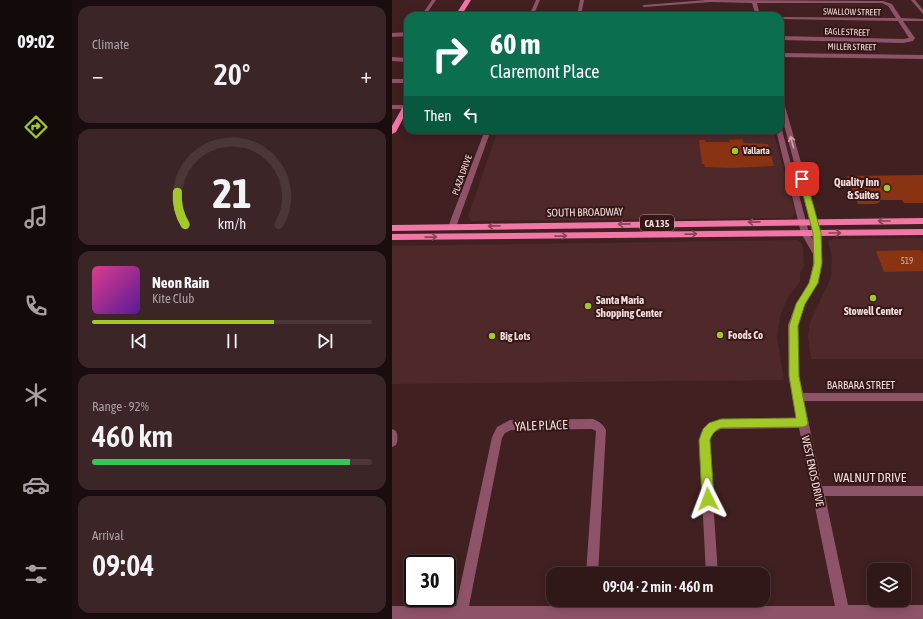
<!DOCTYPE html>
<meta charset="utf-8">
<style>
:root{--surface:#301819;--page:#3c2526;--text:#f1f3f6;--muted:#a8a0a2;--line:#4b3738;--accent:#a2c927}
body{margin:0;font-family:"Asap Condensed",sans-serif;background:var(--page);color:var(--text);height:100vh;display:flex;flex-direction:column;font-size:15px;white-space:nowrap}
*{box-sizing:border-box;margin:0}
p{font-size:13px;color:var(--muted)}
.icon{flex:none;width:22px;height:22px;fill:none;stroke:currentColor;stroke-width:2;stroke-linecap:round;stroke-linejoin:round}
.map{position:relative;flex:1;overflow:hidden}
.sheet{display:flex;flex-direction:column;gap:6px;padding:6px;background:#1a0d0e;width:320px}
.sheet>*{flex:none}
.hud{position:absolute;left:12px;top:12px;width:380px;height:122px;border-radius:12px;box-shadow:0 2px 10px #0003,0 0 0 1px var(--line);background:#0b6e4f;color:#fff;overflow:hidden}
.tools{position:absolute;left:475px;top:563px;display:grid;gap:8px}
.tools a{display:grid;place-items:center;width:44px;height:44px;border-radius:8px;background:var(--surface);box-shadow:0 2px 10px #0003,0 0 0 1px var(--line);font-size:20px}
.speed{position:absolute;left:12px;top:555px;display:flex;gap:8px;font-size:20px;font-weight:700;text-align:center}
.speed>*{display:grid;place-content:center;width:52px;height:52px;border-radius:50%;background:var(--surface);box-shadow:0 2px 10px #0003,0 0 0 1px var(--line);line-height:1}
.speed .limit{border:2px solid #111;border-radius:6px;background:#fff;color:#111}
.pin{position:absolute;display:grid;place-items:center;width:34px;height:34px;color:#fff;margin:-17px;border-radius:8px;box-shadow:0 2px 6px #0006}
.me{position:absolute;width:44px;margin:-22px;rotate:357deg;stroke-linejoin:round;filter:drop-shadow(0 0 3px #0008)}
.turn{display:flex;align-items:center;gap:14px;height:84px;padding:0 20px;font-size:18px}
.turn .icon{width:52px;height:52px;stroke-width:2.5}
.turn b{display:block;font-size:28px;line-height:34px}
.then{display:flex;align-items:center;height:38px;padding:0 20px;background:#0003;gap:8px;font-size:15px}
.big{font-size:30px;font-weight:600;line-height:1.1}
.sheet .tile{flex:1;display:flex;flex-direction:column;justify-content:center;gap:6px;min-width:0;padding:0 14px;border-radius:12px;background:var(--page)}
.sheet .dial{align-items:center;gap:0}
.dial svg{height:104px;overflow:visible;fill:none;stroke:var(--line);stroke-width:7;stroke-linecap:round;text-anchor:middle}
.dial text{fill:var(--text);stroke:none}
.song{display:flex;align-items:center;gap:12px}
.cover{width:48px;height:48px;border-radius:6px;background:linear-gradient(135deg,hsl(330 70% 55%),hsl(270 70% 35%))}
.played{height:4px;border-radius:2px;background:linear-gradient(90deg,var(--accent) 65%,var(--line) 65%)}
.keys{display:flex;justify-content:space-around;direction:ltr}
.heat{display:flex;justify-content:space-between;align-items:center;font-size:22px;direction:ltr}
.charge{height:6px;border-radius:3px;background:linear-gradient(90deg,#34c759 92%,var(--line) 0)}
.trip{position:absolute;left:154px;top:567px;width:224px;height:40px;border-radius:12px;background:var(--surface);box-shadow:0 2px 10px #0003,0 0 0 1px var(--line);font-weight:600;line-height:40px;text-align:center}
main{display:flex;flex:1;min-height:0}
.tabs{display:flex;flex-direction:column;width:72px;justify-content:space-around;align-items:center;background:#130a0a;color:var(--muted)}
.tabs .icon{width:28px;height:28px}
.tabs .on{color:var(--accent)}
.tabs b{font-size:18px;color:var(--text)}
.map>svg:first-child{display:block}
.built{fill:#4f292a}
.building{fill:#893312}
.lines{fill:none;stroke-linecap:round;stroke-linejoin:round}
.minor{fill:#8f5369;fill-rule:evenodd}
.major{fill:#f177a6;fill-rule:evenodd}
.oneway{stroke:#caa5ad}
.oneway2{stroke:#8a4258}
.route{fill:#a2c927;stroke:#698319}
.poi-dot{fill:#a2c927;stroke:#351718;stroke-width:1.5}
.labels{text-anchor:middle;stroke-width:4;stroke-linejoin:round;paint-order:stroke}
.far-street-label{font-size:9px;fill:#f2dcdb;stroke:#351718}
.far-poi-label{font-size:9px;font-weight:bold;fill:#f2dcdb;stroke:#351718;text-anchor:start}
.number-label{font-size:9px;fill:#d8b2a9}
.shield{fill:#351718;stroke:#b9a1a0;stroke-width:1}
.shield-label{font-size:10px;font-weight:bold;fill:#f2dcdb}
.poi-label{font-size:11px;font-weight:bold;fill:#f2dcdb;stroke:#351718;text-anchor:start}
.street-label{font-size:11px;fill:#f2dcdb;stroke:#351718}
.near-street-label{font-size:13px;fill:#f2dcdb;stroke:#351718}
</style>
<main>
<nav class="tabs">
<b>09:02</b>
<svg class="icon on" aria-label="directions" viewBox="0 0 24 24"><path d="M12 3l9 9-9 9-9-9zM9 14v-3h6M13 9l2 2-2 2"/></svg>
<svg class="icon" aria-label="music" viewBox="0 0 24 24"><path d="M9 18V5l10-2v13"/><circle cx="6" cy="18" r="3"/><circle cx="16" cy="16" r="3"/></svg>
<svg class="icon" aria-label="phone" viewBox="0 0 24 24"><path d="M5 4h4l2 5-3 2q2 4 5 5l2-3 5 2v4C11 20 4 13 5 4z"/></svg>
<svg class="icon" aria-label="climate" viewBox="0 0 24 24"><path d="M12 3v18M4 7l16 10M4 17L20 7"/></svg>
<svg class="icon" aria-label="car" viewBox="0 0 24 24"><path d="M5 17H2v-5l4-1 3-4h7l3 4 3 1v5h-3M9 17h6M6 11h13"/><circle cx="7" cy="17" r="2"/><circle cx="17" cy="17" r="2"/></svg>
<svg class="icon" aria-label="filters" viewBox="0 0 24 24"><path d="M4 7h16M4 17h16"/><circle cx="9" cy="7" r="2"/><circle cx="15" cy="17" r="2"/></svg>
</nav>
<section class="sheet">
<div class="tile"><p>Climate</p>
<div class="heat"><a>−</a><b class="big">20°</b><a>+</a></div>
</div>
<div class="tile dial"><svg viewBox="0 0 100 80">
<path d="M14 69A42 42 0 1 1 86 69"/>
<path d="M14 69A42 42 0 0 1 8 44" stroke="#a2c927"/>
<text x="50" y="56" font-size="32" font-weight="700">21</text>
<text x="50" y="72" font-size="11">km/h</text>
</svg></div>
<div class="tile">
<div class="song"><i class="cover"></i><div><b>Neon Rain</b><p>Kite Club</p></div></div>
<div class="played"></div>
<div class="keys"><svg class="icon" aria-label="previous" viewBox="0 0 24 24"><path d="M18 5L8 12l10 7zM5 5v14"/></svg><svg class="icon" aria-label="pause" viewBox="0 0 24 24"><path d="M8 5v14M16 5v14"/></svg><svg class="icon" aria-label="next" viewBox="0 0 24 24"><path d="M6 5l10 7-10 7zM19 5v14"/></svg></div>
</div>
<div class="tile"><p>Range · 92%</p><b class="big">460 km</b><div class="charge"></div></div>
<div class="tile"><p>Arrival</p><b class="big">09:04</b></div>
</section>
<div class="map">
<svg width="531" height="619" viewBox="0 0 531 619">
<rect width="100%" height="100%" fill="#402021"/>
<g class="built">
<polygon points="106,130 200,130 200,132 381,131 403,212 401,217 397,218 79,221 76,216"/>
<polygon points="531,238 531,359 419,359 416,337 418,322 439,278 440,258 436,241 442,239"/>
<polygon points="405,240 409,242 411,247 412,266 408,273 408,282 396,297 388,316 385,338 392,380 0,384 0,246"/>
</g>
<g class="building">
<polygon points="350,139 352,143 376,144 382,166 339,168 313,167 312,164 310,164 307,140 313,140 314,142 338,142 337,140"/>
<polygon points="531,175 531,203 512,203 510,200 488,200 487,203 482,204 466,204 455,176"/>
<polygon points="529,250 531,254 531,271 492,272 484,251"/>
</g>
<g class="lines">
<g class="minor">
<polygon points="40,0 44,0 33,16 29,16"/>
<polygon points="144,0 148,0 141,16 137,16"/>
<polygon points="188,0 192,0 189,16 185,16"/>
<polygon points="314,0 491,1 500,4 509,18 531,19 531,21 511,21 523,38 521,41 511,43 388,40 388,36 511,39 517,38 506,21 388,19 388,17 504,18 496,6 490,3 365,3 368,16 364,16 360,3 319,2 252,7 250,6 252,5"/>
<polygon points="519,0 523,0 531,10 531,14"/>
<polygon points="16,32 16,36 0,37 0,33"/>
<polygon points="388,53 531,55 531,59 388,57"/>
<polygon points="0,57 16,58 16,62 0,61"/>
<rect x="0" y="79" width="16" height="4"/>
<path d="M388,97L391,99L429,233V272L425,283L410,309L406,325L407,376L411,393H531V401H412L430,486H531V496H433L456,605H531V619H0V606H64L100,437L105,427L118,420L201,419C208,422 211,424 214,430L206,574H194L204,431L200,429L119,430L113,433L110,438L77,606H192V600H206L205,606H314V600H328V606H443L407,428L329,429C324,431 319,434 317,440L326,574H314L307,440C309,434 311,428 316,425C330,416 386,419 405,418L397,376L396,325L402,309L417,283L421,272V254L409,233L384,130H388V128L390,130L417,233L421,240V233L388,110Z"/>
<polygon points="0,105 13,105 16,107 13,109 0,109"/>
<polygon points="93,130 99,130 64,227 63,229 57,229 56,227"/>
<path d="M0,429L4,431C6,435 6,441 4,445L0,447Z"/>
</g>
<g class="major">
<polygon points="73,0 79,0 69,16 63,16"/>
<polygon points="16,101 16,109 4,132 0,134 0,126 13,103"/>
<polygon points="531,218 531,224 0,231 0,225"/>
<polygon points="531,229 531,235 0,240 0,234"/>
</g>
</g>
<defs><path id="oneway-shaft" d="M-6 0H5M1.5-3L5.5 0L1.5 3" fill="none" stroke-width="1.6" stroke-linecap="round" stroke-linejoin="round"/></defs>
<use class="oneway" href="#oneway-shaft" transform="translate(400 142) rotate(-105)"/>
<g class="oneway2">
<use href="#oneway-shaft" transform="translate(492 221) rotate(180)"/>
<use href="#oneway-shaft" transform="translate(362 222) rotate(179)"/>
<use href="#oneway-shaft" transform="translate(232 224) rotate(179)"/>
<use href="#oneway-shaft" transform="translate(102 226) rotate(179)"/>
<use href="#oneway-shaft" transform="translate(443 233)"/>
<use href="#oneway-shaft" transform="translate(299 234) rotate(-1)"/>
<use href="#oneway-shaft" transform="translate(169 236) rotate(-1)"/>
<use href="#oneway-shaft" transform="translate(39 237) rotate(-1)"/>
</g>
<path class="route" d="M410,177L414,179L429,233L430,263L426,283L413,304L406,326L407,376L416,423L414,426L411,427L329,428C323,430 320,434 318,440L322,499L320,503L316,505L311,503L310,499L307,440L311,429L317,423L329,419L404,418L397,376V326L404,304L417,283L422,263L421,233L407,179Z"/>
<g class="poi-dot">
<circle cx="343" cy="151" r="4"/>
<circle cx="495" cy="188" r="4"/>
<circle cx="481" cy="298" r="4"/>
<circle cx="196" cy="306" r="4"/>
<circle cx="328" cy="335" r="4"/>
<circle cx="100" cy="336" r="4"/>
</g>
<g class="labels">
<g class="far-street-label">
<text transform="translate(460 12) rotate(1)" y="3">SWALLOW STREET</text>
<text transform="translate(455 32) rotate(2)" y="3">EAGLE STREET</text>
<text transform="translate(460 47) rotate(1)" y="3">MILLER STREET</text>
<text transform="translate(70 175) rotate(-70)" y="3">PLAZA DRIVE</text>
</g>
<g class="far-poi-label">
<text x="351" y="154">Vallarta</text>
</g>
<g class="number-label">
<text x="515" y="264">519</text>
</g>
<rect class="shield" x="248" y="215" width="34" height="16" rx="3"/>
<g class="shield-label">
<text x="265" y="227">CA 135</text>
</g>
<g class="poi-label">
<text x="487" y="186" text-anchor="end">Quality Inn<tspan x="487" dy="13">&amp; Suites</tspan></text>
<text x="204" y="304">Santa Maria<tspan x="204" dy="13">Shopping Center</tspan></text>
<text x="481" y="315" text-anchor="middle">Stowell Center</text>
<text x="336" y="339">Foods Co</text>
<text x="108" y="340">Big Lots</text>
</g>
<g class="street-label">
<text transform="translate(193 212) rotate(-1)" y="4">SOUTH BROADWAY</text>
<text x="469" y="389">BARBARA STREET</text>
<text transform="translate(421 471) rotate(78)" y="4">WEST ENOS DRIVE</text>
</g>
<g class="near-street-label">
<text transform="translate(149 425) rotate(-2)" y="5">YALE PLACE</text>
<text x="478" y="482">WALNUT DRIVE</text>
</g>
</g>
</svg>
<div class="tools">
<a><svg class="icon" aria-label="layers" viewBox="0 0 24 24"><path d="M12 4l9 5-9 5-9-5zM3 14l9 5 9-5"/></svg></a>
</div>
<div class="speed"><div class="limit">30</div></div>
<div class="pin" style="left:410px;top:179px;background:#d93025"><svg class="icon" aria-label="arrive" viewBox="0 0 24 24"><path d="M6 21V4h12l-3 4 3 4H6"/></svg></div>
<svg class="me" style="left:316px;top:499px" viewBox="-20 -20 40 40"><path d="M0-17L14 15 0 8-14 15z" fill="#a2c927" stroke="#fff" stroke-width="4"/></svg>
<div class="trip">09:04 · 2 min · 460 m</div>
<div class="hud">
<div class="turn"><svg class="icon" aria-label="right" viewBox="0 0 24 24"><path d="M7 20v-9h11M14 6l5 5-5 5"/></svg><div><b>60 m</b>Claremont Place</div></div>
<div class="then">Then<svg class="icon" aria-label="left" viewBox="0 0 24 24"><path d="M17 20v-9H6M10 6l-5 5 5 5"/></svg></div>
</div>
</div>
</main>
